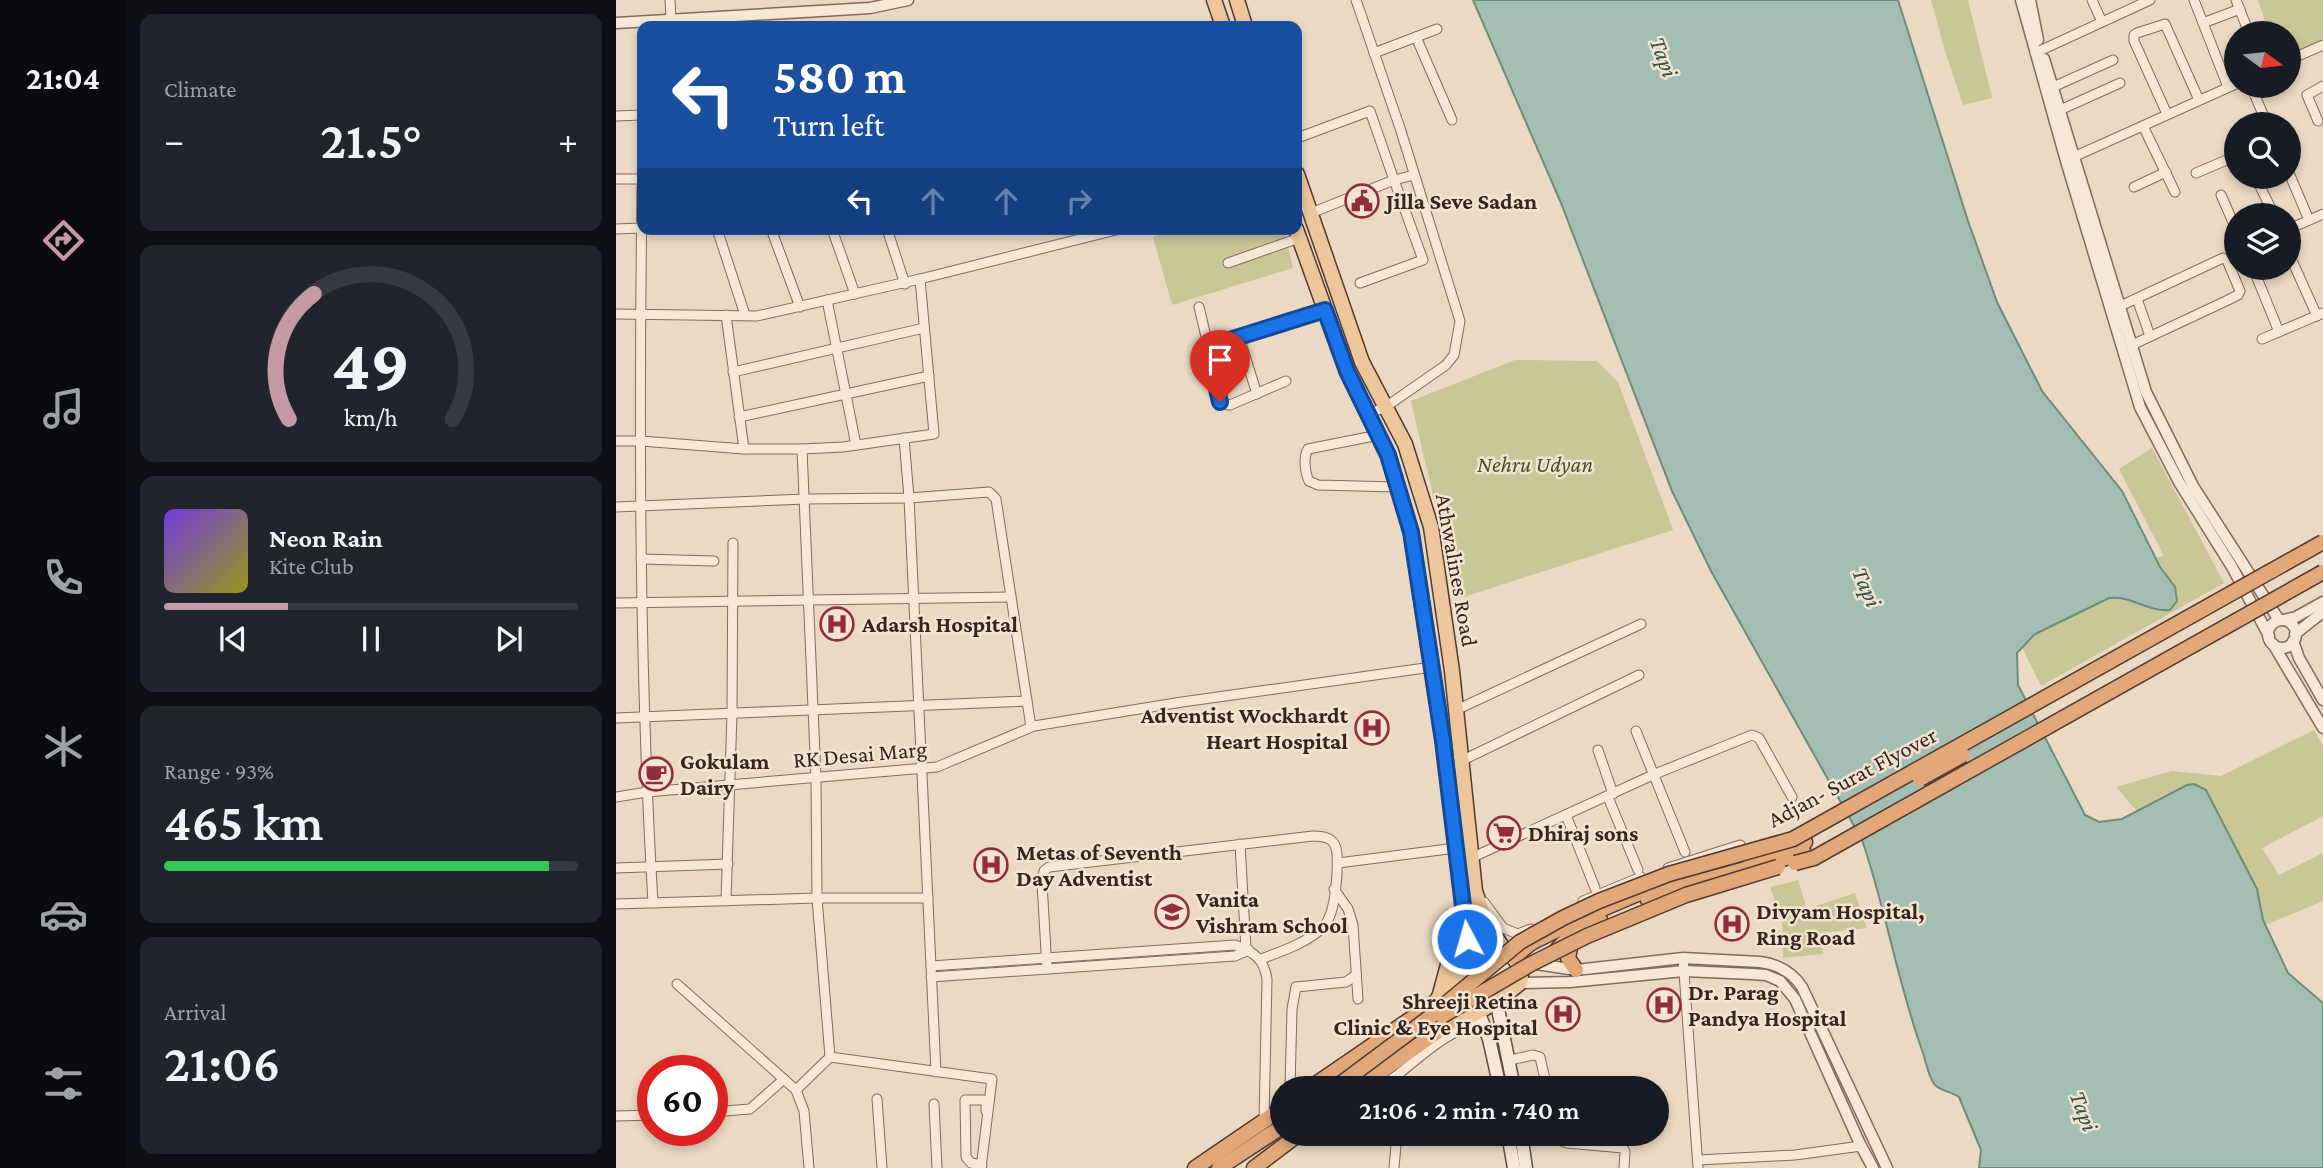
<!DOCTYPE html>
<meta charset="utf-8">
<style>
:root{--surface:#171b24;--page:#20242c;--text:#f1f3f6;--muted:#9ea1a6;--line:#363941;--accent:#c59aa4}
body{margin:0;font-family:"Crimson Pro",serif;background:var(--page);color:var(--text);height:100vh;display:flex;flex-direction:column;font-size:26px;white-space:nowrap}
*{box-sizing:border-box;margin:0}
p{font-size:23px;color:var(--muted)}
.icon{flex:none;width:38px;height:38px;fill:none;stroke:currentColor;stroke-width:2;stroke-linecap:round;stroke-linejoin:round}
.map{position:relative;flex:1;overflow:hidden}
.panel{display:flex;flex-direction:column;gap:14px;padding:14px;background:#0d0f14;width:490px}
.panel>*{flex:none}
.top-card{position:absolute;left:21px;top:21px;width:665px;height:214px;border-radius:14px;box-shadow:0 4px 10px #0003;background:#1a4fa0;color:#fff;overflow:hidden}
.needle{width:46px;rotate:105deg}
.controls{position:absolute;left:1608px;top:21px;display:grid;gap:14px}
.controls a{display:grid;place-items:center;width:77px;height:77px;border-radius:50%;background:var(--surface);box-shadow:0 4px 10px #0003;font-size:35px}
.speed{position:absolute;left:21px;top:1055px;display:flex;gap:14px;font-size:35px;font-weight:700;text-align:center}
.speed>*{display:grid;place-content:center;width:91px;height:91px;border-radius:50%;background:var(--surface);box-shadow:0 4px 10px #0003;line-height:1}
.speed .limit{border:10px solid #d22;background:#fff;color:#111}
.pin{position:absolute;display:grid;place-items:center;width:60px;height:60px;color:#fff;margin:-72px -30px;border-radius:50% 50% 50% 0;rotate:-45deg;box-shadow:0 0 7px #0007}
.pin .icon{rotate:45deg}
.me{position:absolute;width:77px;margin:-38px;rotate:354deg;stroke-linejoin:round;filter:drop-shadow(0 0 5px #0008)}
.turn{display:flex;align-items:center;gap:24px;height:147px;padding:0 21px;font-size:32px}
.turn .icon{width:91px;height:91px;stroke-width:2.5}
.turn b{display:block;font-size:49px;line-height:60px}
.lanes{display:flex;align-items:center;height:66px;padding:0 21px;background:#0003;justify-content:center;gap:35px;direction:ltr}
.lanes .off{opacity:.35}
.big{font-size:52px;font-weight:600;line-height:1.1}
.panel .card{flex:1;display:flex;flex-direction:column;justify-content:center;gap:10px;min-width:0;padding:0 24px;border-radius:14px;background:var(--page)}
.panel .dial{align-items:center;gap:0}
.dial svg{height:182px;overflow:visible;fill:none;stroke:var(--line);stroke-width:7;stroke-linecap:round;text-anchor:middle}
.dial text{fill:var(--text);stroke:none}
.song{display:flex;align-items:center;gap:21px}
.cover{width:84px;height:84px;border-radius:10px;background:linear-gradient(135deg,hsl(260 70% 55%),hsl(60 70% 35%))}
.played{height:7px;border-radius:4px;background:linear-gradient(90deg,var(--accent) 30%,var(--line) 30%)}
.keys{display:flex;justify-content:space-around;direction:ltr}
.heat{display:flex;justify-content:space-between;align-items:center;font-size:38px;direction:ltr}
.charge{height:10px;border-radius:5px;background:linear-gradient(90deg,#34c759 93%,var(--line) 0)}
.trip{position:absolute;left:654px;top:1076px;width:399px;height:70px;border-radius:35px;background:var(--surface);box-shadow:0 4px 10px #0003;font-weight:600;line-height:70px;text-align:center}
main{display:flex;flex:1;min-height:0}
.tabs{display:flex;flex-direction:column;width:126px;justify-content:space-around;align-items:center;background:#090b0e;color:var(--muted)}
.tabs .icon{width:49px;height:49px}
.tabs .on{color:var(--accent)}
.tabs b{font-size:32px;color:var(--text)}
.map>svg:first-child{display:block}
.green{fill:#c9c697}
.water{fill:#a5beb3;stroke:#6c8c7f;stroke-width:2}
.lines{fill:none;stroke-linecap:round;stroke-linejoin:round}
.minor-casing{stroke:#856a5b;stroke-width:11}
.tertiary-casing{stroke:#856a5b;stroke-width:13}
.secondary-casing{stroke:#664b3e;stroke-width:15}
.primary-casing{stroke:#52392f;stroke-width:17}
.trunk-casing{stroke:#52392f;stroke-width:17}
.minor{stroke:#f7e7d6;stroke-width:9}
.tertiary{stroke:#f7e7d6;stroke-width:10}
.secondary{stroke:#f7e7d6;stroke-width:12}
.primary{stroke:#edc69c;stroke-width:14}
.trunk{stroke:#e2a87a;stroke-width:14}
.trunk-bridge-casing{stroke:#52392f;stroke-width:17;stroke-linecap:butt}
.trunk-bridge{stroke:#e2a87a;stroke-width:14}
.route-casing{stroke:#114b97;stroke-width:18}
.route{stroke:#1a73e8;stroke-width:12}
.labels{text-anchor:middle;stroke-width:5;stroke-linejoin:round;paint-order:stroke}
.poi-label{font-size:23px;font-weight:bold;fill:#35251e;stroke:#f3e4d2;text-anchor:start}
.park-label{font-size:23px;font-style:italic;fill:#4d5026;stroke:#f3e4d2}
.street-label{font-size:23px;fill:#35251e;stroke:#f3e4d2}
.water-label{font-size:24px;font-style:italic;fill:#2e544b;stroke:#f3e4d2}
</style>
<main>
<nav class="tabs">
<b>21:04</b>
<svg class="icon on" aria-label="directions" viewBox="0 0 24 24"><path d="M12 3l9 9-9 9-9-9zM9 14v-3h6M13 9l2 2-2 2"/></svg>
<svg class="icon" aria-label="music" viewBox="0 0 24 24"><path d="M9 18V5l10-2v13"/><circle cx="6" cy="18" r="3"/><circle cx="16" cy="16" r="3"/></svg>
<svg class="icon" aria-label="phone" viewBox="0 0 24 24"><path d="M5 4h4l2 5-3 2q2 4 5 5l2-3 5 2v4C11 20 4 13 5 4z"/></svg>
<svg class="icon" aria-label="climate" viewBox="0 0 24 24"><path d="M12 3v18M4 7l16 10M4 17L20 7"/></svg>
<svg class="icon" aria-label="car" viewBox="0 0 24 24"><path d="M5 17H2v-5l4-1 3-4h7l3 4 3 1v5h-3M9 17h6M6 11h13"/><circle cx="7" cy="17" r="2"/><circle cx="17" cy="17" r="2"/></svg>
<svg class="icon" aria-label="filters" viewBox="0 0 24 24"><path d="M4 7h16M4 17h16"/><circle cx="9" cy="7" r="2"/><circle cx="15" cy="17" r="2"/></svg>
</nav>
<section class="panel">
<div class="card"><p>Climate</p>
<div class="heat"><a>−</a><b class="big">21.5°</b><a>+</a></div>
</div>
<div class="card dial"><svg viewBox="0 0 100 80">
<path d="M14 69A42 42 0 1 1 86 69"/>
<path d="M14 69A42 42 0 0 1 25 14" stroke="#c59aa4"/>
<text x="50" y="56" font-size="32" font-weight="700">49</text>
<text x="50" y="72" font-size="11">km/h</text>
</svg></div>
<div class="card">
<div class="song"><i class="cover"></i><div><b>Neon Rain</b><p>Kite Club</p></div></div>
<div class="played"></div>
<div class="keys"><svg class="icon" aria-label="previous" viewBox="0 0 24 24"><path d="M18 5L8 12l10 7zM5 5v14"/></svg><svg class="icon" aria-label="pause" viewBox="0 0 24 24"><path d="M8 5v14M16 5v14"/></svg><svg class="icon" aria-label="next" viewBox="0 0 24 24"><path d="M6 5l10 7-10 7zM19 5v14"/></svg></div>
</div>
<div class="card"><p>Range · 93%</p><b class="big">465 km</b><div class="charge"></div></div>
<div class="card"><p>Arrival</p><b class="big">21:06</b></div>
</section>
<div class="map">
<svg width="1707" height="1168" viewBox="0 0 1707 1168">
<rect width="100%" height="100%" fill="#ebd9c3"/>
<g class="green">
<polygon points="1315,0 1352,0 1376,98 1347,105 1329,51"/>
<polygon points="1642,0 1707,0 1707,43 1673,58 1673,33 1653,33"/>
<polygon points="559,229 668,229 677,268 556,305 537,237"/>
<polygon points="899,360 981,361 1002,382 1057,530 841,599 795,401"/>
<polygon points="1536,448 1608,583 1425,686 1380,594 1548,556 1503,469"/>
<polygon points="1698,730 1707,746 1707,816 1646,848 1663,875 1707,853 1707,901 1628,934 1500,787 1556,771 1605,776"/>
<polygon points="1182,880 1191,909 1239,893 1251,928 1204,933 1207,954 1167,958 1166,920 1154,887"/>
</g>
<path class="water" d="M857,0H1282L1352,221L1381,302L1426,391L1506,491L1544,567L1559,587L1561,601L1554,610C1531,612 1515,595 1493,598L1419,634L1401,653L1402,685L1469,815L1483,822L1506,819L1571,785L1578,784L1590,790L1641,889L1647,920L1672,973L1707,1003V1168H1363L1365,1150L1343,1097C1336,1092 1325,1091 1319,1085C1312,1077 1310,1060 1306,1050C1281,981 1270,909 1246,840L1095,571L1056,491L945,203Z"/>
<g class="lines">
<defs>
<g id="minor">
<polyline points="54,0 55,19"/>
<polyline points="740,0 784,128 844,321 838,355 830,365 771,406 753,414"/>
<polyline points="1476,0 1486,22"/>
<polyline points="1578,0 1612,87"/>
<polyline points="1620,0 1633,33"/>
<polyline points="1587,23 1624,9"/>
<polyline points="800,37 836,120"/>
<polyline points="758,53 821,29"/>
<polyline points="1419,53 1534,0"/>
<polyline points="1673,60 1707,45"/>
<polyline points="1635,86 1651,124"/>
<polyline points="1437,87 1497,60"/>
<polyline points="1444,110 1504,83"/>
<polyline points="1551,114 1518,41 1518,35 1521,33 1549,24 1583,100"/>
<polyline points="0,116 26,115"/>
<polyline points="1702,121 1691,95 1707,86"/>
<polyline points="1527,126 1559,192"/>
<polyline points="681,138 754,111 778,180 798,175"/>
<polyline points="1453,159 1620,84"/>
<polyline points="1580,173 1620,156"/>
<polyline points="1673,173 1693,220"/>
<polyline points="0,179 26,179"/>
<polyline points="1641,180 1658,215"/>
<path d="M26,187C23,426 23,665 37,903"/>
<polyline points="1518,187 1550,172"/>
<polyline points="1605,195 1620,229"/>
<polyline points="695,213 778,180 807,260 744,283"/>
<polyline points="0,229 26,228"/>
<polyline points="101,229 129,315"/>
<polyline points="155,229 184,307"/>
<polyline points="216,229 239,294"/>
<polyline points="271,229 289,284"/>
<polyline points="1673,229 1707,214"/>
<polyline points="1674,256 1701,316"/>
<polyline points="612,263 683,238"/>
<polyline points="1637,268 1663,332"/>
<polyline points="304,279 504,229"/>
<polyline points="1521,299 1534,336"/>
<polyline points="211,300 240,445"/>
<polyline points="583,307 606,404 614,405 670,381"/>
<polyline points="1500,308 1607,258 1611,260 1624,291 1622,295 1610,301 1516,345"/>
<polyline points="0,314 141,316 304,279 318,434 227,447 186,449 128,449 25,441 0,441"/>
<polyline points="110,315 128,449"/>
<polyline points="623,337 641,394"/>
<polyline points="1646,339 1707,313"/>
<polyline points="591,347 709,310"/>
<polyline points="117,372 308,328"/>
<polyline points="123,417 313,376"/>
<path d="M763,435L692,449C687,457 689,473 693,481L702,485L781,487"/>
<polyline points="288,438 293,498 320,1072"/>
<polyline points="186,449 200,778 201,898 214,1057 376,1079 365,1168"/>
<polyline points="0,507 189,499 293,498 373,492 380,499 415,727"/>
<polyline points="25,559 98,561"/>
<polyline points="0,603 395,597"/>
<polyline points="840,710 1025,624"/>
<polyline points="0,718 411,701"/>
<polyline points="1020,731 1069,852"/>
<polyline points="982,750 997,794"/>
<polyline points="845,761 1023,675"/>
<polyline points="0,797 31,792 321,767 418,726 566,702 816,667"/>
<polyline points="992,797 1022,870"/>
<polyline points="950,815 979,888"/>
<polyline points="624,844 630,949"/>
<polyline points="855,858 1039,774 1136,735 1143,738 1176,797"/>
<polyline points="722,863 840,848"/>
<polyline points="0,868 112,864"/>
<polyline points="1052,868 1124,845"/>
<polyline points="718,889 732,909 737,925 742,999"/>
<polyline points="110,901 116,713 117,543"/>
<polyline points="967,901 1025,877"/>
<polyline points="868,902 887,928 902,934 915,929"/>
<polyline points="0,904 201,898 312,898"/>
<polyline points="1067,958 1082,1168"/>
<path d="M315,966L619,945C638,952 648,959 651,979L648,1121"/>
<path d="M431,969L426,883L428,871L433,867L697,836C711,836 720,839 721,854C722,872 720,910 709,925C696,941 664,952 645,959"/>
<polyline points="315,977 619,956 633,950"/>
<polyline points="61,984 180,1090 188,1111 193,1168"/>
<polyline points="894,1060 917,1055 924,1057 931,1088"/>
<path d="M780,1076C807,1055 833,1028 867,1023"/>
<polyline points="674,1088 676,1009 680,987 730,982 740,975"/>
<polyline points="761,1088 780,1076 780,1088"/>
<polyline points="180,1090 214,1057"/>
<polyline points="261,1099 266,1168"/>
<polyline points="318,1104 321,1168"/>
<polyline points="96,1112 134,1109 168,1079"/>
<polyline points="0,1116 37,1115"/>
<polyline points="940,1134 940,1139 951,1143 1007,1148 1009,1152 1008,1168"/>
<polyline points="1082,1160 1179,1155 1245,1146"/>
<polyline points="366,1165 355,1163 350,1157 349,1100 368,1100 370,1103 370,1111"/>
<polyline points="778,1168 781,1134"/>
</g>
<g id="tertiary">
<polyline points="1405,0 1450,161 1524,407 1563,482 1616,567 1653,636"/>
<polyline points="1414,0 1422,40"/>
<polyline points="0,23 254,8 292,0"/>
<polyline points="1428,59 1530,392 1577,486 1663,620"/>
<polyline points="1668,620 1680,617 1707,602"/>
<circle cx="1666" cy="634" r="14"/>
<polyline points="1679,634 1707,612"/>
<polyline points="1677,641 1683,658 1707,700"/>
<polyline points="1657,644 1707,728"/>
<path d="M914,963L960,970L1067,958L1144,962C1161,964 1176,972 1186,987L1271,1168"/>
<polyline points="904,983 954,982 1068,971 1136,974 1150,975 1164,981 1179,999 1244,1144 1257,1168"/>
</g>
<g id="secondary">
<polyline points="880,999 898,1088"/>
<polyline points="862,1011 873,1039 884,1088"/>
<polyline points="892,1134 898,1168"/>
<polyline points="905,1134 910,1168"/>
</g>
<g id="primary">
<polyline points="598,0 607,26"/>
<polyline points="621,0 629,26"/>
<polyline points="681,174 746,362 789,444 815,527 836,671 859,891 869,921 887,948"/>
<polyline points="680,229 731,371 772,455 795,532 827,741 849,920 841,932 824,994"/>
<polyline points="849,920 851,939 857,946 864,944 869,921"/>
<path d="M880,948H887C898,956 908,968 904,983C883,1001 850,1024 821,1023L816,1010C821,993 863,951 880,948Z"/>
</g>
<g id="trunk">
<polyline points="1133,858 1189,842"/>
<polyline points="1032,900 1071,885 1188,853"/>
<polyline points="956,937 952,958 960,970"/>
<path d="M939,952C952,936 965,927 984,920"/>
<polyline points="898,957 915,943 965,918 1059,878"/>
<polyline points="694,1088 818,1003"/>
<polyline points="742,1088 832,1024"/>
<polyline points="579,1168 667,1108"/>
<polyline points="603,1168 667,1126"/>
<polyline points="638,1168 683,1134"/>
</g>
</defs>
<use href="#minor" class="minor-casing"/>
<use href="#tertiary" class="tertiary-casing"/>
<use href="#secondary" class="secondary-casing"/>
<use href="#primary" class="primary-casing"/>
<use href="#trunk" class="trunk-casing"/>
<use href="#minor" class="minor"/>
<use href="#tertiary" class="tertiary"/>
<use href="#secondary" class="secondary"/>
<use href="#primary" class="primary"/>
<use href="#trunk" class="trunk"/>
<defs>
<g id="trunk-bridge">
<polyline points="1304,779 1347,755"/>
<polyline points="1179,863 1198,858 1707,572"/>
<polyline points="826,1016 915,964 971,936 1070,895 1162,867"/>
<polyline points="719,1088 814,1017 904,942 947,918 983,901 1053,874 1177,839 1707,542"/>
</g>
</defs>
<use href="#trunk-bridge" class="trunk-bridge-casing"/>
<use href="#trunk-bridge" class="trunk-bridge"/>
</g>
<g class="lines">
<defs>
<polyline id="route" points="604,402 591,347 709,310 731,371 772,455 795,532 827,741 851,939"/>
</defs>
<use href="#route" class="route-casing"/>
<use href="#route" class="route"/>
</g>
<defs>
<symbol id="civic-ring" viewBox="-11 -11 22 22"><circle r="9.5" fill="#f3e4d2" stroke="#902e3f" stroke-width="1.5"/><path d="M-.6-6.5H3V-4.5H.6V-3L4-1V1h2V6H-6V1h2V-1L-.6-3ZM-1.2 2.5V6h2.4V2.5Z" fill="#902e3f"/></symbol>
<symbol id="hospital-ring" viewBox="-11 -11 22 22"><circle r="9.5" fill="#f3e4d2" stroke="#902e3f" stroke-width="1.5"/><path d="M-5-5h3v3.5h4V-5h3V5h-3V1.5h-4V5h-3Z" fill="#902e3f"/></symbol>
<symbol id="cafe-ring" viewBox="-11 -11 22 22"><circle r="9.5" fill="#f3e4d2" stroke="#902e3f" stroke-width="1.5"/><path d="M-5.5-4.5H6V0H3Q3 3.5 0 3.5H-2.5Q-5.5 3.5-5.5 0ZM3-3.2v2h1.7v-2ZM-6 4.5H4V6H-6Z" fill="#902e3f"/></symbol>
<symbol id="supermarket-ring" viewBox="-11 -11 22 22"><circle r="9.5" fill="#f3e4d2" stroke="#902e3f" stroke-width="1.5"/><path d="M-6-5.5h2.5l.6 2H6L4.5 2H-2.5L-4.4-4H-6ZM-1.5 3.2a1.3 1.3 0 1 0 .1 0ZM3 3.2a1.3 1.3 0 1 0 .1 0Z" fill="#902e3f"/></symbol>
<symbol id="school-ring" viewBox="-11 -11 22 22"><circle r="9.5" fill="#f3e4d2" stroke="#902e3f" stroke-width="1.5"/><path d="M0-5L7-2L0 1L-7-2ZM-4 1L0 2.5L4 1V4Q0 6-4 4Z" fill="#902e3f"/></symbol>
</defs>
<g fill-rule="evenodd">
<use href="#civic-ring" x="727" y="182" width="38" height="38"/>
<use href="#hospital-ring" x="202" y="605" width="38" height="38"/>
<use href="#hospital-ring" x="737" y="709" width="38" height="38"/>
<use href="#cafe-ring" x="21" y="755" width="38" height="38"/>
<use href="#supermarket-ring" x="869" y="814" width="38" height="38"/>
<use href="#hospital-ring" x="356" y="846" width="38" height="38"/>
<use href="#school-ring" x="537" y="893" width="38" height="38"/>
<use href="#hospital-ring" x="1097" y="905" width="38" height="38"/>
<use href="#hospital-ring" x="1029" y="986" width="38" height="38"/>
<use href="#hospital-ring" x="928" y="995" width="38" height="38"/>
</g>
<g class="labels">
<g class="poi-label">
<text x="770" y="209">Jilla Seve Sadan</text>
<text x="246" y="632">Adarsh Hospital</text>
<text x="732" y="723" text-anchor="end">Adventist Wockhardt<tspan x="732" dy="26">Heart Hospital</tspan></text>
<text x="64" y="769">Gokulam<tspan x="64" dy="26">Dairy</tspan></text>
<text x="912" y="841">Dhiraj sons</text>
<text x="400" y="860">Metas of Seventh<tspan x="400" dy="26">Day Adventist</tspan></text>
<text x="580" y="907">Vanita<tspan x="580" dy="26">Vishram School</tspan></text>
<text x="1140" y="919">Divyam Hospital,<tspan x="1140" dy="26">Ring Road</tspan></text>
<text x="1072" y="1000">Dr. Parag<tspan x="1072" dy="26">Pandya Hospital</tspan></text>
<text x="922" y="1009" text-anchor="end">Shreeji Retina<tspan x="922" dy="26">Clinic &amp; Eye Hospital</tspan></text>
</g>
<g class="park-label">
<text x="919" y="472">Nehru Udyan</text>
</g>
<g class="street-label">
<text transform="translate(841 570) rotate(80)" y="8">Athwalines Road</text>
<text transform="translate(244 754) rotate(-5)" y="8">RK Desai Marg</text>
<text transform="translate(1236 777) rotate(-28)" y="8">Adjan- Surat Flyover</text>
</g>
<g class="water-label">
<text transform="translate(1048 57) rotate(69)" y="8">Tapi</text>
<text transform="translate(1251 587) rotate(67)" y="8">Tapi</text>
<text transform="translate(1468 1111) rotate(69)" y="8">Tapi</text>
</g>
</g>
</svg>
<div class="controls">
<a><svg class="needle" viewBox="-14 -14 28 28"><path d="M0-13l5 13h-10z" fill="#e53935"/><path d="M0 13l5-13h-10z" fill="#9ea1a6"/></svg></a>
<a><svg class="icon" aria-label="search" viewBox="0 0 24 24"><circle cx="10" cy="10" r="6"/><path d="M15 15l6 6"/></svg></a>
<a><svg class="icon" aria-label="layers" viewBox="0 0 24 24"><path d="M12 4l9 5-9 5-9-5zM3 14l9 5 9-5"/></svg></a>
</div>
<div class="speed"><div class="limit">60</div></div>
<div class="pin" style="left:604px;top:402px;background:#d93025"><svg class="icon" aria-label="arrive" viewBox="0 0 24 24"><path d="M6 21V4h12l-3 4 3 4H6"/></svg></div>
<svg class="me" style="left:851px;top:939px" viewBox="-20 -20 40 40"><circle r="17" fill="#1a73e8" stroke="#fff" stroke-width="3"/><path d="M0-11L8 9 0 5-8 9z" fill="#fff"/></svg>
<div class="trip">21:06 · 2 min · 740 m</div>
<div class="top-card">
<div class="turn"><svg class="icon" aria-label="left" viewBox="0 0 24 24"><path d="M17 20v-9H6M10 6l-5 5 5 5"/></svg><div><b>580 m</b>Turn left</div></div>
<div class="lanes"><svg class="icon" aria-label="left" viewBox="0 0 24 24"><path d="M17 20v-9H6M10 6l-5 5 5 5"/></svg><svg class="icon off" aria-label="ahead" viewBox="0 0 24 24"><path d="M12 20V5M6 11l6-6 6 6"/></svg><svg class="icon off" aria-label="ahead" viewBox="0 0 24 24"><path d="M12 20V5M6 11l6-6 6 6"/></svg><svg class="icon off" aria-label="right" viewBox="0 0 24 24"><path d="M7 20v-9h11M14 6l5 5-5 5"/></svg></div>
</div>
</div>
</main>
